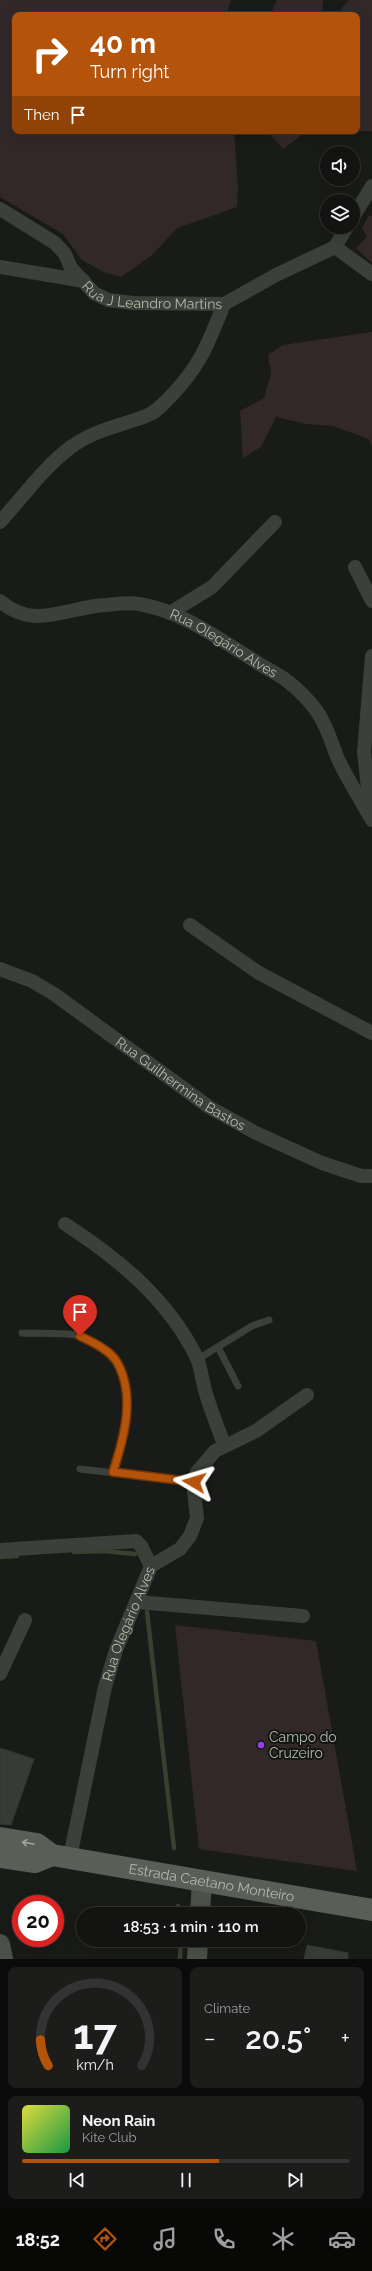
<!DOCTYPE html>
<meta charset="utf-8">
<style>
:root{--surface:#131412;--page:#1c1d1b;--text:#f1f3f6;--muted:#9d9e9f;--line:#323332;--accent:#b45309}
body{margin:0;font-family:Raleway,sans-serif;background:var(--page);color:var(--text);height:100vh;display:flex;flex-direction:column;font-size:15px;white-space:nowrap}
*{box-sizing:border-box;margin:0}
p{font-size:13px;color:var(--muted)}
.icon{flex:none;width:22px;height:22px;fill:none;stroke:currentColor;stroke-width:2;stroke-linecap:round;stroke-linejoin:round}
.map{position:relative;height:1959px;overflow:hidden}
.drawer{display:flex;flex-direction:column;gap:8px;padding:8px;background:#0a0b0a;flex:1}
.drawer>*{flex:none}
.banner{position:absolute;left:12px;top:12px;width:348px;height:122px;border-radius:8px;box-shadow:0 4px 16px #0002,0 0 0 1px var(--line);background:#b45309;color:#fff;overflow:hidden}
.fabs{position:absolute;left:320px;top:146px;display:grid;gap:8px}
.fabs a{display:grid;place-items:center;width:40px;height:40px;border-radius:50%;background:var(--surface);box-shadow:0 4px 16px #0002,0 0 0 1px var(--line);font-size:20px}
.speed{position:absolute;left:12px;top:1895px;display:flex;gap:8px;font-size:20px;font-weight:700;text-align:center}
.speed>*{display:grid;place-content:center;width:52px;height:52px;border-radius:50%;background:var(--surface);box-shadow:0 4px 16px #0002,0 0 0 1px var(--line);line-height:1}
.speed .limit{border:6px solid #d22;background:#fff;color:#111}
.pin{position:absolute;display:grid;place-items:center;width:34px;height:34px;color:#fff;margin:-41px -17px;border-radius:50% 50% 50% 0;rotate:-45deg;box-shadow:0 0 4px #0007}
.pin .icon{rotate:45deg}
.me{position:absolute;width:44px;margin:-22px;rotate:277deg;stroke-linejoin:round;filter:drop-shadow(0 0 3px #0008)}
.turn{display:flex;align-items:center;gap:14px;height:84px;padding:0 12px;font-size:18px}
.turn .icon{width:52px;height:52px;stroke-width:2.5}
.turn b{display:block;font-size:28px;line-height:34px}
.then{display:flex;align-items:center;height:38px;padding:0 12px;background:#0003;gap:8px;font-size:15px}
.big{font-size:30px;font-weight:600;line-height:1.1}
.drawer .card{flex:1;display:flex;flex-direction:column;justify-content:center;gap:6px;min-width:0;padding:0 14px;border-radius:8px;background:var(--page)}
.drawer .dial{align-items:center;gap:0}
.dial svg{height:104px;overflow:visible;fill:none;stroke:var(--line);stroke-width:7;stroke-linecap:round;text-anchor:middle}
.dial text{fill:var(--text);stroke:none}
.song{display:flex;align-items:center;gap:12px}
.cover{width:48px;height:48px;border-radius:6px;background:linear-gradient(135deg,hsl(60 70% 55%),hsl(140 70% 35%))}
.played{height:4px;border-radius:2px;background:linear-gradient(90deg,var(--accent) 60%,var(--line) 60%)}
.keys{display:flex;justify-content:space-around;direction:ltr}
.heat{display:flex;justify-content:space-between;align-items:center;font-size:22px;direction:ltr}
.drawer .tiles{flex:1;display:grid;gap:8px;grid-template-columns:1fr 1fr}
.card:last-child{grid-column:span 2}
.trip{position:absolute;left:76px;top:1907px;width:230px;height:40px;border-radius:20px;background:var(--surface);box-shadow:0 4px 16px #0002,0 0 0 1px var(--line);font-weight:600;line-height:40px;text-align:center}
.tab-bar{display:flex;height:64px;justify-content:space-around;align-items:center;background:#080807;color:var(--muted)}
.tab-bar .icon{width:28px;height:28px}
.tab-bar .on{color:var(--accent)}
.tab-bar b{font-size:18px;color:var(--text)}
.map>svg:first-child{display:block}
.green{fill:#332829}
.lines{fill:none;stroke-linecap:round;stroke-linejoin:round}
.stream{stroke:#3a3f2f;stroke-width:4.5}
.building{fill:#373a36;stroke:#333733}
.lane{stroke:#3c403a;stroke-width:7}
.street{stroke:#3c403a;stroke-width:14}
.secondary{stroke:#4b5048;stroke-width:20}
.primary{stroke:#595f56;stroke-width:22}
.oneway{stroke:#a0a89a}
.route-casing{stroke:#753606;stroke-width:10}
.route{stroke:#b45309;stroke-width:7}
.poi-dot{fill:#953def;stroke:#141613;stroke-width:1.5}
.labels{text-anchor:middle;stroke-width:4;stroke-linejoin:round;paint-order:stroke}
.street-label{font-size:14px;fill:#b2baab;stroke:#141613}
.poi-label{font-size:14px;fill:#b2baab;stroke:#141613;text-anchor:start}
</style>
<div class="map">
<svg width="372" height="1959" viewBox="0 0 372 1959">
<rect width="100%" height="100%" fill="#191b18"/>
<g class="green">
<polygon points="0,0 231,0 226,15 15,15 15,131 234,131 238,187 237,207 177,228 152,255 121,277 104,272 82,260 63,234 0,197"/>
<polygon points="277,0 323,0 322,15 270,15"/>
<polygon points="349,0 372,0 372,131 307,131 283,149 267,131 357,131 357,15 339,15 341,9"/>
<polygon points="369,215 372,216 372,263 356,248 367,237 362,228"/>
<polygon points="372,332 372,447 369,439 333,426 306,424 276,417 261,447 243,458 240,411 264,398 271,373 268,355 283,345"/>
<polygon points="175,1625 316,1641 357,1871 199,1849"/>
</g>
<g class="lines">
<g class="stream">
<polyline points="74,1552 104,1551 135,1554"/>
<polyline points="0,1557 17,1556"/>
<polyline points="147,1612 174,1848"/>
<polyline points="178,1906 179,1914"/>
<polyline points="180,1959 181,1940"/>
</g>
</g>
<g class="building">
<polygon points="0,1748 34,1759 11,1825 0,1824"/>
<polygon points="307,1945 348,1953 348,1959 304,1959"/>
</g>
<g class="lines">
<g class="lane">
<path d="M22,1333C38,1334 67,1332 80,1336C87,1338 93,1343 99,1347C142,1374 125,1432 113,1472"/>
<polyline points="218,1347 238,1386"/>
<polyline points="198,1359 252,1326 269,1320"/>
<polyline points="80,1469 193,1482"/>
</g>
<g class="street">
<path id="s1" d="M0,209L55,243L65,254L71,268L94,293L108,300L133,303L224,304C208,343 202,363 172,395C164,403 157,412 146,416C120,426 94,430 71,447C44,467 23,497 0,522"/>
<polyline points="353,217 372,186"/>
<polyline points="335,247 372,274"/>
<polyline points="0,267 84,281"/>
<polyline points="224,304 276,275 335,247 347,227"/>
<polyline points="355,567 372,601"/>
<path id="s2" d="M0,601C34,631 66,607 106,605C116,604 129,602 139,604C182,611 219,639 255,661C266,669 281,675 291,684C300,691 309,701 316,710C327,725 331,742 338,759C348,780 360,799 372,820"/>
<polyline points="170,613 212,587 275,522"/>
<polyline points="371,816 364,752 372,656"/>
<polyline points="190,925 259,973 372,1033"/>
<path id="s3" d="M0,969L32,981L54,994L209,1107L254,1132L322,1163L361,1176H372"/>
<path d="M65,1224C119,1259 168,1299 197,1358C201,1368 202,1380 205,1390C210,1409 218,1427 224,1445"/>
<polyline points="0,1550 136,1541 141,1546 151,1566"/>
<polyline points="137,1602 303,1616"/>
<polyline points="0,1674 25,1620"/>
<path id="s4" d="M70,1857L105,1687L116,1650L151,1566L180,1549L190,1536L197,1518L193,1482L197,1472L215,1451L256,1431L307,1395"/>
</g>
<g class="secondary">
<polyline points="200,1914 202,1880"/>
<polyline points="0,1944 3,1959"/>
<polyline points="197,1959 198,1940"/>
</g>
<g class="primary">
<path id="s5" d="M0,1838L37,1844L52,1855L372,1910"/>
<polyline points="0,1857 35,1862 52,1855"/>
</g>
</g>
<defs><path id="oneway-shaft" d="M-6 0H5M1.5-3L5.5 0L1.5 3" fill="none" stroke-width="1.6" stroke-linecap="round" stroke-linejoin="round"/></defs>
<use class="oneway" href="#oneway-shaft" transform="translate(28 1843) rotate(-171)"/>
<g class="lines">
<defs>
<path id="route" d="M80,1336C92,1342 110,1350 117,1362C136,1396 124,1438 113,1472L194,1482"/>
</defs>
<use href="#route" class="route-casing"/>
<use href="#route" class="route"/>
</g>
<circle class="poi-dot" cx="261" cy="1745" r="4"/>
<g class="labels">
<g class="street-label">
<text dy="5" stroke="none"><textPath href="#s1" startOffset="187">Rua J Leandro Martins</textPath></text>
<text dy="5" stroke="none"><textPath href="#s2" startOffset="238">Rua Olegário Alves</textPath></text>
<text dy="5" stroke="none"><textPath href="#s3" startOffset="215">Rua Guilhermina Bastos</textPath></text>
<text dy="5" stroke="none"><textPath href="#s4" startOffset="241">Rua Olegário Alves</textPath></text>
<text dy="5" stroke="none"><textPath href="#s5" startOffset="218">Estrada Caetano Monteiro</textPath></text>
</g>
<g class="poi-label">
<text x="269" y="1742">Campo do<tspan x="269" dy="16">Cruzeiro</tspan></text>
</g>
</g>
</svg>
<div class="fabs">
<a><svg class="icon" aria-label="sound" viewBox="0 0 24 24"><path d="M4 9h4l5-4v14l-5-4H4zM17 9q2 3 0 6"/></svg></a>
<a><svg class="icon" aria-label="layers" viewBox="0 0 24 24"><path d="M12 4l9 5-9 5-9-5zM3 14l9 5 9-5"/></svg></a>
</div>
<div class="speed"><div class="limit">20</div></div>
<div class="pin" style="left:80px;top:1336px;background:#d93025"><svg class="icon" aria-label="arrive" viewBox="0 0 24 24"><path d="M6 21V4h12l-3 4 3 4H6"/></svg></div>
<svg class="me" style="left:194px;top:1482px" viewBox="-20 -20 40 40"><path d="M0-17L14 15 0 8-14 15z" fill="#b45309" stroke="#fff" stroke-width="4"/></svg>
<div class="trip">18:53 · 1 min · 110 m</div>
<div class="banner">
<div class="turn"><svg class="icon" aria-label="right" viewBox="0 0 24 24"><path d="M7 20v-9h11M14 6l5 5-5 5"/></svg><div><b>40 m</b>Turn right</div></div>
<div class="then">Then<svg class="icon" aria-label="arrive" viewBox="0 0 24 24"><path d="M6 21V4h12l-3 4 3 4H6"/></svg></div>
</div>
</div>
<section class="drawer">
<div class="tiles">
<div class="card dial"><svg viewBox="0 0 100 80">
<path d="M14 69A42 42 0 1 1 86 69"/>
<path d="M14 69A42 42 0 0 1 8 49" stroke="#b45309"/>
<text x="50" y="56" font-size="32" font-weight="700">17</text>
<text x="50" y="72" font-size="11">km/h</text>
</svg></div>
<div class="card"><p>Climate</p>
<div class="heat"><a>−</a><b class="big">20.5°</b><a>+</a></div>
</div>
<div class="card">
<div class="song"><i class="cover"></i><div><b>Neon Rain</b><p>Kite Club</p></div></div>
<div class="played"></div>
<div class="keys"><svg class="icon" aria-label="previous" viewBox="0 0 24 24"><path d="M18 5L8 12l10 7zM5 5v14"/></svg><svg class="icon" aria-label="pause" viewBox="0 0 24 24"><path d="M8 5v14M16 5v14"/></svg><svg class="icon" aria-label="next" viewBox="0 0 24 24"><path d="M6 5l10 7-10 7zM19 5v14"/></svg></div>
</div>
</div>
</section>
<nav class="tab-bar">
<b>18:52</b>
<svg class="icon on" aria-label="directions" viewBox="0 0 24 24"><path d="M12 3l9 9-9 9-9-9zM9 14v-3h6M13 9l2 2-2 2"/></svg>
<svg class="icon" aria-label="music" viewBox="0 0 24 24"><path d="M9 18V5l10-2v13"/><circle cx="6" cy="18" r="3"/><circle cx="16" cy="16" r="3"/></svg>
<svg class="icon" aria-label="phone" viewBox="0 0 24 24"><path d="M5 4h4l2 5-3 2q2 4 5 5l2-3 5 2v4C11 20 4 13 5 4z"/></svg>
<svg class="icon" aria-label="climate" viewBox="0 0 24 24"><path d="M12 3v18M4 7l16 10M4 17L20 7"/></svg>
<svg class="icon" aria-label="car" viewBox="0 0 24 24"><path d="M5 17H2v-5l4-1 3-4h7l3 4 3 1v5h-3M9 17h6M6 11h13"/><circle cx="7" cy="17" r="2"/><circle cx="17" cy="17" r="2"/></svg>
</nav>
